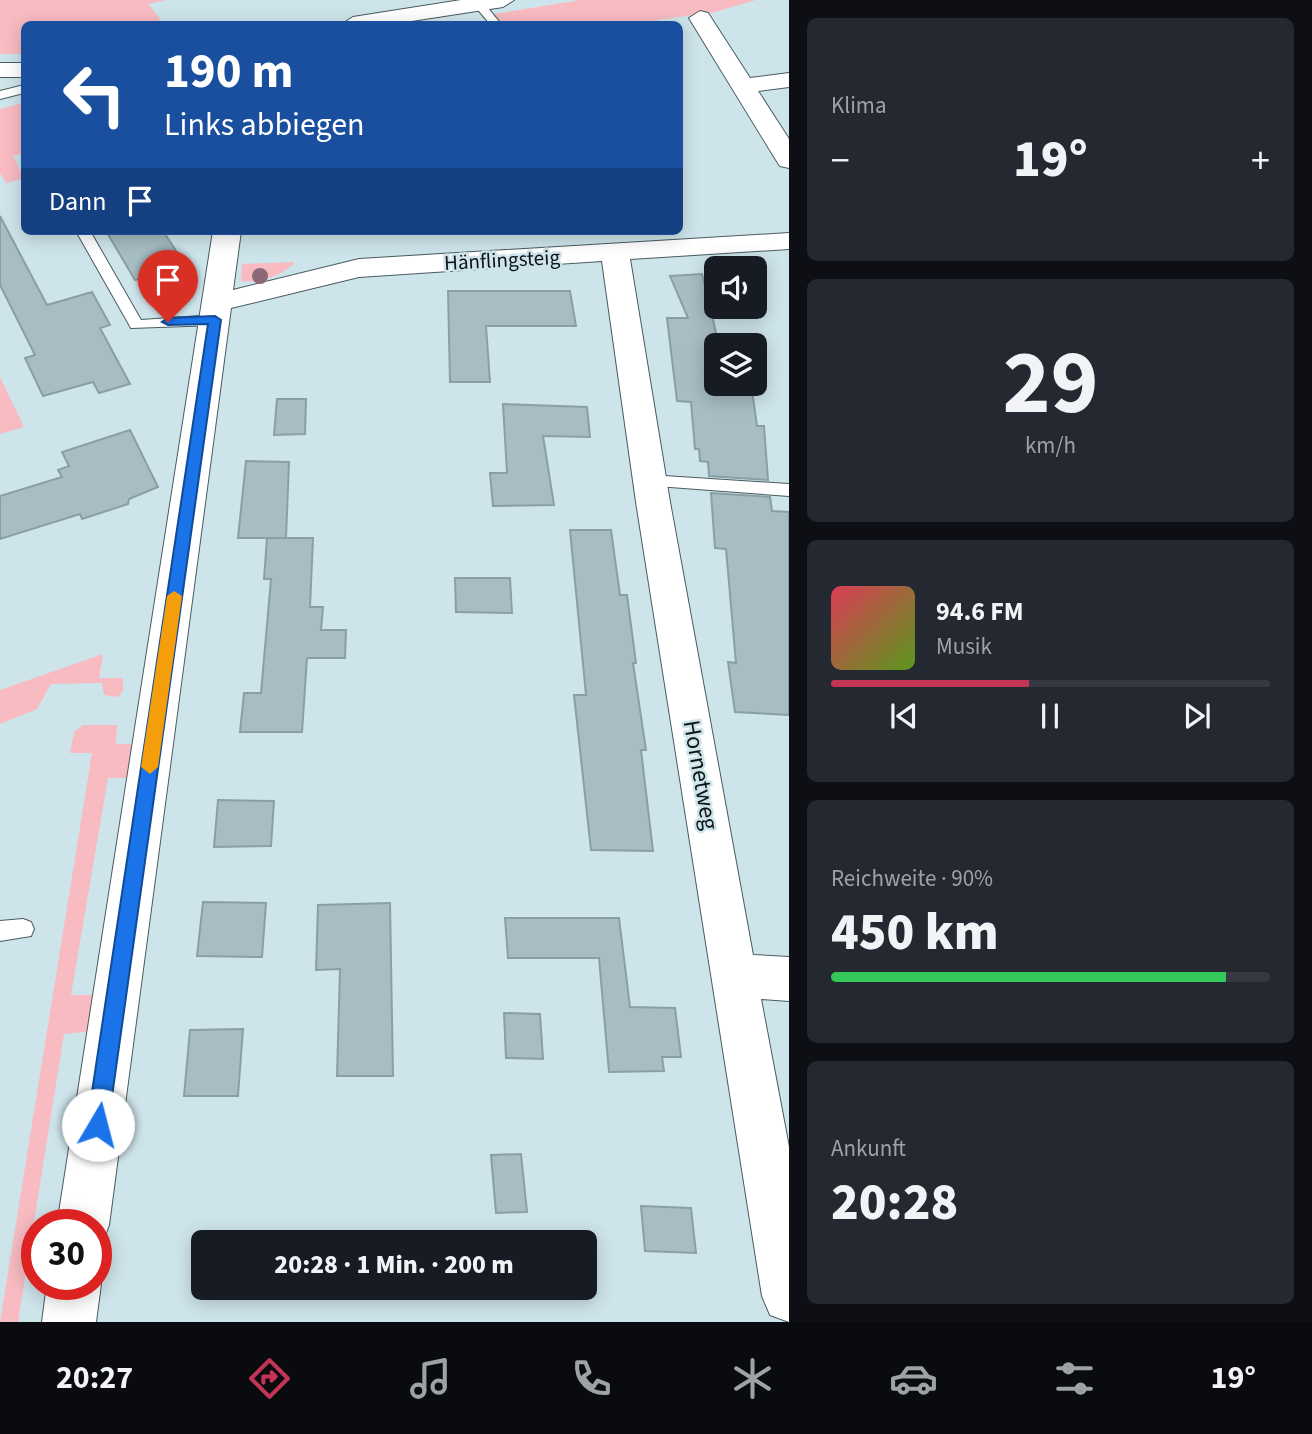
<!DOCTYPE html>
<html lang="de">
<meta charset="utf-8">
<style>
:root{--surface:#171b24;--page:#242831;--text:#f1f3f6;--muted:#9ea1a6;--line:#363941;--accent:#c33456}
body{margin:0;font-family:"Source Sans 3",sans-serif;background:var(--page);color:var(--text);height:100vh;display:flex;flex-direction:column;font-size:26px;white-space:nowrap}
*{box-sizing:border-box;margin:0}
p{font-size:23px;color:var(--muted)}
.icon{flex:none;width:38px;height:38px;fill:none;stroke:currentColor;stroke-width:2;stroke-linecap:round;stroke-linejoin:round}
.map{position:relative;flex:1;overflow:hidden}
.panel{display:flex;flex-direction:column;gap:18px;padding:18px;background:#0d0f14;width:523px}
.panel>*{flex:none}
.hud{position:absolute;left:21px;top:21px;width:662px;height:214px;border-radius:10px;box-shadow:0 4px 18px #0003;background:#1a4fa0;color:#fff;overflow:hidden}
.fabs{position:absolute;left:704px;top:256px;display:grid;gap:14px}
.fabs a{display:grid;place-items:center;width:63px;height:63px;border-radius:10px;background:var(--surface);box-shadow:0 4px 18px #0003;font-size:35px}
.speed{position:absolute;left:21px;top:1209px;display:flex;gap:14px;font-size:35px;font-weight:700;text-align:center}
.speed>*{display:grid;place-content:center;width:91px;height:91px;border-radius:50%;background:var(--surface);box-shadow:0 4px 18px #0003;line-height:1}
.speed .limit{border:10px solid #d22;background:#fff;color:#111}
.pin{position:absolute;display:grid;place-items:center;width:60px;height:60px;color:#fff;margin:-72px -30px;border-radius:50% 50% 50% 0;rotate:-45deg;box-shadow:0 0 7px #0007}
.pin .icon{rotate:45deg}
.me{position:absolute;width:77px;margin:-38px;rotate:8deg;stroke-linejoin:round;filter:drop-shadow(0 0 5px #0008)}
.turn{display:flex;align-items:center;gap:24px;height:147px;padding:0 28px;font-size:32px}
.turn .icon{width:91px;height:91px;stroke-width:2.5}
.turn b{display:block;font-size:49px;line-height:60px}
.then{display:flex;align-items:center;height:66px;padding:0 28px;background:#0003;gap:14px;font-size:26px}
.big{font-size:52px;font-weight:800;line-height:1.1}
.panel .card{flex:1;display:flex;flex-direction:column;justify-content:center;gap:10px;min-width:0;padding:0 24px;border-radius:10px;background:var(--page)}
.panel .dial{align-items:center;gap:0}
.dial b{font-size:91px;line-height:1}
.song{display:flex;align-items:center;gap:21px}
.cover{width:84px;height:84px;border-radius:10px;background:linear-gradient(135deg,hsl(350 70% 55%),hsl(90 70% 35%))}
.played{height:7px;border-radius:4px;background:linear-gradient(90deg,var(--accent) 45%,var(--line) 45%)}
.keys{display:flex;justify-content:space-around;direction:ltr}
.heat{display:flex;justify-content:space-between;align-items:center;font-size:38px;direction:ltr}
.charge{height:10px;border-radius:5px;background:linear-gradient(90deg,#34c759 90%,var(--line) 0)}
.trip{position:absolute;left:191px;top:1230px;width:406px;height:70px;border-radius:10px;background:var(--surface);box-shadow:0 4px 18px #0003;font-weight:800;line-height:70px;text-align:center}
.tab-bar{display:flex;height:112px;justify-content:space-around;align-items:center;background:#090b0e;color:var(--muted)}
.tab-bar .icon{width:49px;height:49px}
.tab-bar .active{color:var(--accent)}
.tab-bar b{font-size:32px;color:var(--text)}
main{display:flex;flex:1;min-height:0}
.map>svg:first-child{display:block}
.green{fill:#f8bbc2}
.building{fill:#a7bcc3;stroke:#8a9fa5;stroke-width:2}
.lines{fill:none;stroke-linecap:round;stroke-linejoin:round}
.service-casing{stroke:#495b61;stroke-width:2}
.minor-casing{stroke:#495b61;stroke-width:2}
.tertiary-casing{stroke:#495b61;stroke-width:2}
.service{fill:#fff;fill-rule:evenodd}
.minor{fill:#fff;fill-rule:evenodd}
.tertiary{fill:#fff;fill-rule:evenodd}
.tree{fill:#8b6979}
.route{fill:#1a73e8;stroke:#114b97;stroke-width:2}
.slow{fill:#f59e0b}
.labels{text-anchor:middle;stroke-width:5;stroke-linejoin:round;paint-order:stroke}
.far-street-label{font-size:21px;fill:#0c1416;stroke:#cee4eb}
.street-label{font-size:24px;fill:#0c1416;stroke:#cee4eb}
</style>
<main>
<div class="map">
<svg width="789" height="1322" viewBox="0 0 789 1322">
<rect width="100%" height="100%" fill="#cee4eb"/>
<g class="green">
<polygon points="0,0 167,0 148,4 161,20 143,24 24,24 24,54 0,54"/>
<polygon points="581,0 756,0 715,12 629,24 502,24 494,14"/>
<polygon points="24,103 24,153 13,156 24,178 6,183 0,173 0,109"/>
<path d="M295,262C285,275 258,284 241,281L242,264Z"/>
<polygon points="186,266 186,277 177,273 161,277 160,283 165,289 185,285 181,306 148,305 135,280"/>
<polygon points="0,377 24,427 0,434"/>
<polygon points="100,655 103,655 99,678 123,678 123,691 118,697 104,695 102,683 51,684 37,709 0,724 0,690"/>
<polygon points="83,725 117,725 116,744 136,744 131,778 108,778 71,995 98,995 93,1031 64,1034 18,1322 0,1322 92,753 70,753 74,732"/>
</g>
<g class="building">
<polygon points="0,216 47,305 92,292 110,325 100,328 130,384 99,393 93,382 43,396 25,358 35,355 0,285"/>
<polygon points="106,231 163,231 186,266 135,280"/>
<polygon points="702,274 719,345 716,345 716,383 751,383 757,426 764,426 768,480 709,476 708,462 700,461 699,449 695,449 691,402 677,401 667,318 688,318 670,276"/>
<polygon points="448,291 570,291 576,326 486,326 490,382 450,382"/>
<polygon points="277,399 306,399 305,434 274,435"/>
<polygon points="503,404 587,407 590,437 543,436 554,505 493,506 490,473 507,473"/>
<polygon points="130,430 158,487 129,499 128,504 82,519 80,514 0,539 0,496 62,477 58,470 69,466 62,452"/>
<polygon points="246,461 289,462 286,538 238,538"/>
<polygon points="711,493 770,497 772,511 789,512 789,715 735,712 728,662 736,663 726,549 715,548"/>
<polygon points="570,530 611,530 620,595 627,595 636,663 633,663 646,750 641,750 653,851 591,850 574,695 586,695"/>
<polygon points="267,538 313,538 310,607 323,607 321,630 346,630 345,658 307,658 302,732 240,732 244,693 261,693 271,579 264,579"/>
<polygon points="455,578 510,578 512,613 456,612"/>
<polygon points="218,800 274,801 271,846 214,847"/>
<polygon points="203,902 266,903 262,957 197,956"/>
<polygon points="390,903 393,1076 337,1076 340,969 316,970 318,905"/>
<polygon points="505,918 619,918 630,1007 675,1008 681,1057 662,1057 664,1071 609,1072 599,958 508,958"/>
<polygon points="504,1013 540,1014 543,1059 506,1058"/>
<polygon points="243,1029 238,1096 184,1096 190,1030"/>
<polygon points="521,1154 527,1212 496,1213 491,1155"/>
<polygon points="641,1206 691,1208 696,1253 645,1251"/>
</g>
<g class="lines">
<defs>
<g id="service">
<polygon points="475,2 483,2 501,24 490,24 473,4"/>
<polygon points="24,85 24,93 0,99 0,91"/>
<polygon points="76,231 90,231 141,320 215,315 223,320 215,325 131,328"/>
<polygon points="649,475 789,484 789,496 643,485 640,481"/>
<polygon points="23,919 31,922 34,929 31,936 0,941 0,921"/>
</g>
<g id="minor">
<polygon points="700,11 708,13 750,78 789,73 789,87 758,91 789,139 789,168 780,166 776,160 689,18"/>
<polygon points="213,231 241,231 233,290 359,259 789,233 789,249 630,259 670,502 753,955 789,957 789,1001 761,999 789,1147 789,1322 770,1315 762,1296 636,502 602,261 359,277 231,308 109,1225 102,1244 96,1246 96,1225 57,1225"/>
<polygon points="96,1273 101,1284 96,1322 42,1322 47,1284 96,1284"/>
</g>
<g id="tertiary">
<polygon points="461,0 514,0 503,7 392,24 342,24 353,17"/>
<rect x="0" y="63" width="24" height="14"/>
</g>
</defs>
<use href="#service" class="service-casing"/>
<use href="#minor" class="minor-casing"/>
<use href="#tertiary" class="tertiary-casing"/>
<use href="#service" class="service"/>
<use href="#minor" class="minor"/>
<use href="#tertiary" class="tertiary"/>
</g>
<circle class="tree" cx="260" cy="276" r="8"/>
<polygon class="route" points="215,316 221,320 108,1125 105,1132 98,1135 90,1132 87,1125 208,324 168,325 162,322 168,318"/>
<polygon class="slow" points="174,591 182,596 158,767 150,774 141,767 167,596"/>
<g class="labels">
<g class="far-street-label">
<text transform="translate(502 260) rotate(-3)" y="7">Hänflingsteig</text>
</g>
<g class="street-label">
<text transform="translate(701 775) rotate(80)" y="8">Hornetweg</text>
</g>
</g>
</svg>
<div class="fabs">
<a><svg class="icon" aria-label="sound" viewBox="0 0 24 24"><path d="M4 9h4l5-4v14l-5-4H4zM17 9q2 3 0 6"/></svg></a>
<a><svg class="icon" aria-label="layers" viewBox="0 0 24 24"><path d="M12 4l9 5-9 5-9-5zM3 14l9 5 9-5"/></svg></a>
</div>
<div class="speed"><div class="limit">30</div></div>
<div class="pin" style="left:168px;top:322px;background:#d93025"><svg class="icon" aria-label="arrive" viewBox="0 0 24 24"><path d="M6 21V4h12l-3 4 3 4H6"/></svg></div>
<svg class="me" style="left:98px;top:1125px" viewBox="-20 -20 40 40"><circle r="19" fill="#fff"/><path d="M0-13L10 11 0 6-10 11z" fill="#1a73e8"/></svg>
<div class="trip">20:28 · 1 Min. · 200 m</div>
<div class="hud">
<div class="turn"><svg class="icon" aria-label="left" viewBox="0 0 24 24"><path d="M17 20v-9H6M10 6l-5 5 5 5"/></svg><div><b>190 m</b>Links abbiegen</div></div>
<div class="then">Dann<svg class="icon" aria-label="arrive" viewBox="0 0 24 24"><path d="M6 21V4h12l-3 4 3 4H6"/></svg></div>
</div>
</div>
<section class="panel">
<div class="card"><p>Klima</p>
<div class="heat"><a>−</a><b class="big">19°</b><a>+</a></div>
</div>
<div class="card dial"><b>29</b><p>km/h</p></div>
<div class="card">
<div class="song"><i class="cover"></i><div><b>94.6 FM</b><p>Musik</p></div></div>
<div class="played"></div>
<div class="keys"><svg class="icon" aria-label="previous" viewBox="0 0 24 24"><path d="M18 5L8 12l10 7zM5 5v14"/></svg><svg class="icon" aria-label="pause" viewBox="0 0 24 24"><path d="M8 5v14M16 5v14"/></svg><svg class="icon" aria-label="next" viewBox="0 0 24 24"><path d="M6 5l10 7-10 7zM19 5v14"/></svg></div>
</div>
<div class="card"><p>Reichweite · 90%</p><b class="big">450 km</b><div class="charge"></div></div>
<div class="card"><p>Ankunft</p><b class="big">20:28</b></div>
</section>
</main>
<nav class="tab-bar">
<b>20:27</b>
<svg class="icon active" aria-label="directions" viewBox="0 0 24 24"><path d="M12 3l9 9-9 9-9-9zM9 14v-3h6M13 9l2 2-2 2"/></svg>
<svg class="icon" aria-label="music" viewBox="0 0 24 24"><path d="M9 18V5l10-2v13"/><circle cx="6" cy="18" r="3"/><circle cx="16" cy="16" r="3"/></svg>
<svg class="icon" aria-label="phone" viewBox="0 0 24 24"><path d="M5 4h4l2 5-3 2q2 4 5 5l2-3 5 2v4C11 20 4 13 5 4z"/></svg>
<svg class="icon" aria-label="climate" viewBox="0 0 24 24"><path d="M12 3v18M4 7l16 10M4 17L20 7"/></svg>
<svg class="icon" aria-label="car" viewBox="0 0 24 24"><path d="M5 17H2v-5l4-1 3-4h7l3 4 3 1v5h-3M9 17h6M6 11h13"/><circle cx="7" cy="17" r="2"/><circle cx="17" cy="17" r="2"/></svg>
<svg class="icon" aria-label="filters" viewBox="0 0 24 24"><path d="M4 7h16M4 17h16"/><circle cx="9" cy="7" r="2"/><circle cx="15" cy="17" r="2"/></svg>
<b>19°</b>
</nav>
